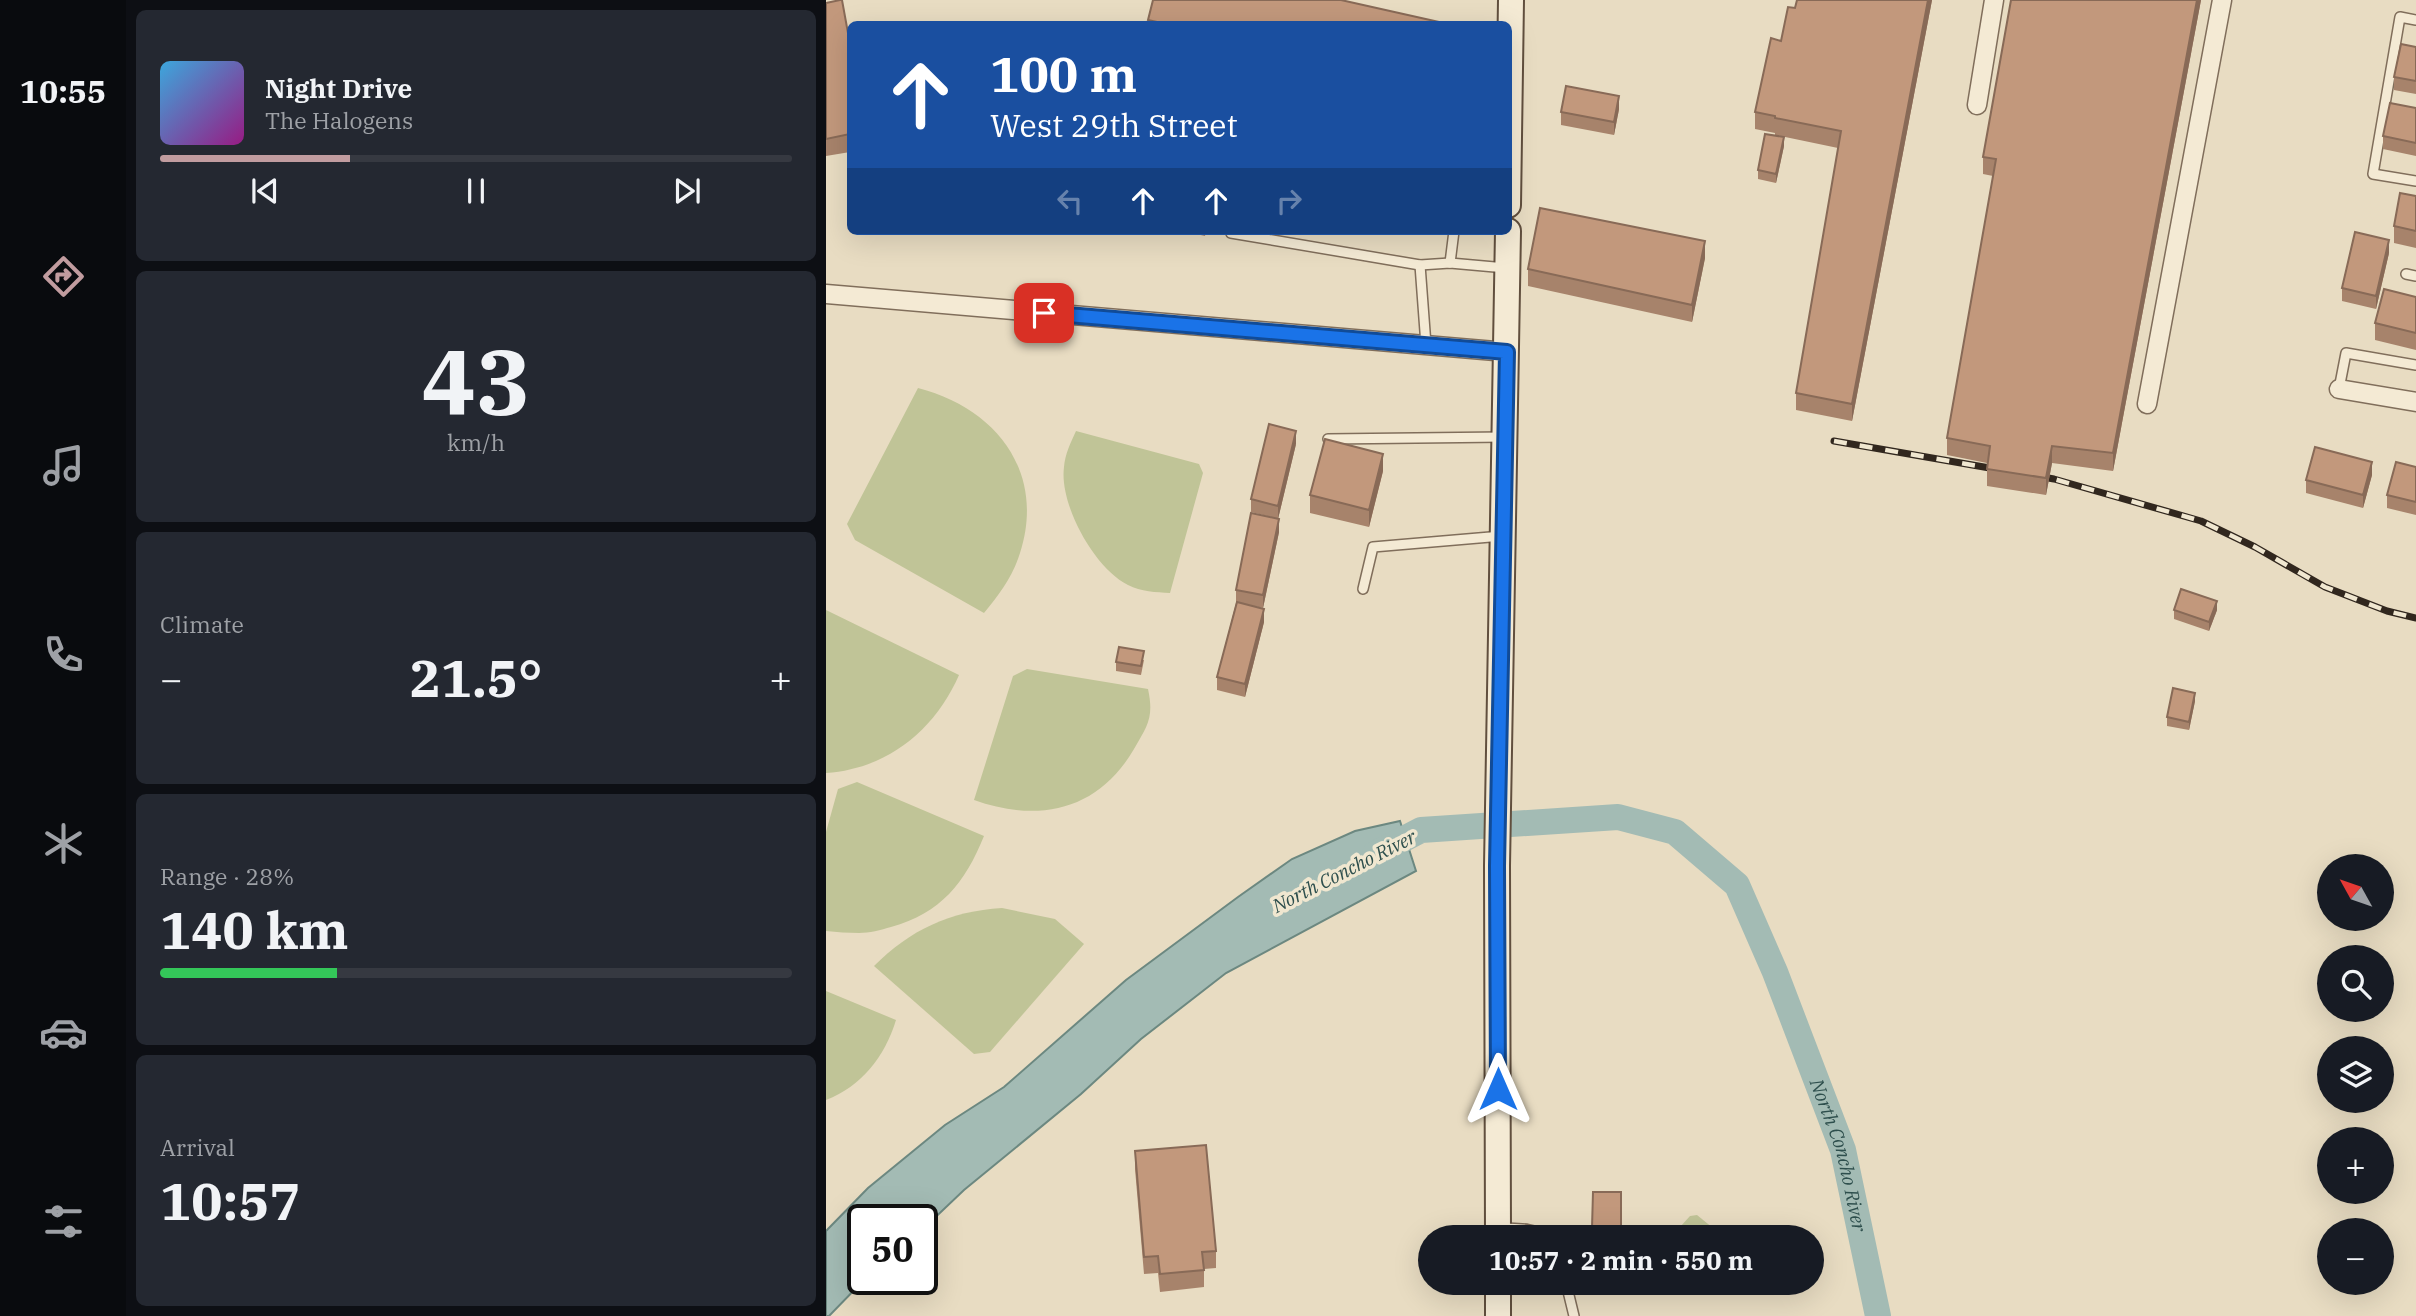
<!DOCTYPE html>
<meta charset="utf-8">
<style>
:root{--surface:#171b24;--page:#242831;--text:#f1f3f6;--muted:#9ea1a6;--line:#363941;--accent:#c19c9f}
body{margin:0;font-family:"IBM Plex Serif",serif;background:var(--page);color:var(--text);height:100vh;display:flex;flex-direction:column;font-size:26px;white-space:nowrap}
*{box-sizing:border-box;margin:0}
p{font-size:23px;color:var(--muted)}
.icon{flex:none;width:38px;height:38px;fill:none;stroke:currentColor;stroke-width:2;stroke-linecap:round;stroke-linejoin:round}
.map{position:relative;flex:1;overflow:hidden}
.drawer{display:flex;flex-direction:column;gap:10px;padding:10px;background:#0d0f14;width:700px}
.drawer>*{flex:none}
.hud{position:absolute;left:21px;top:21px;width:665px;height:214px;border-radius:10px;box-shadow:0 7px 28px #0002;background:#1a4fa0;color:#fff;overflow:hidden}
.needle{width:46px;rotate:310deg}
.tools{position:absolute;left:1491px;top:854px;display:grid;gap:14px}
.tools a{display:grid;place-items:center;width:77px;height:77px;border-radius:50%;background:var(--surface);box-shadow:0 7px 28px #0002;font-size:35px}
.speed{position:absolute;left:21px;top:1204px;display:flex;gap:14px;font-size:35px;font-weight:700;text-align:center}
.speed>*{display:grid;place-content:center;width:91px;height:91px;border-radius:50%;background:var(--surface);box-shadow:0 7px 28px #0002;line-height:1}
.speed .limit{border:4px solid #111;border-radius:10px;background:#fff;color:#111}
.pin{position:absolute;display:grid;place-items:center;width:60px;height:60px;color:#fff;margin:-30px;border-radius:14px;box-shadow:0 4px 10px #0006}
.me{position:absolute;width:77px;margin:-38px;rotate:0deg;stroke-linejoin:round;filter:drop-shadow(0 0 5px #0008)}
.turn{display:flex;align-items:center;gap:24px;height:147px;padding:0 28px;font-size:32px}
.turn .icon{width:91px;height:91px;stroke-width:2.5}
.turn b{display:block;font-size:49px;line-height:60px}
.lanes{display:flex;align-items:center;height:66px;padding:0 28px;background:#0003;justify-content:center;gap:35px;direction:ltr}
.lanes .off{opacity:.35}
.big{font-size:52px;font-weight:800;line-height:1.1}
.drawer .tile{flex:1;display:flex;flex-direction:column;justify-content:center;gap:10px;min-width:0;padding:0 24px;border-radius:10px;background:var(--page)}
.drawer .dial{align-items:center;gap:0}
.dial b{font-size:91px;line-height:1}
.song{display:flex;align-items:center;gap:21px}
.cover{width:84px;height:84px;border-radius:10px;background:linear-gradient(135deg,hsl(200 70% 55%),hsl(310 70% 35%))}
.played{height:7px;border-radius:4px;background:linear-gradient(90deg,var(--accent) 30%,var(--line) 30%)}
.keys{display:flex;justify-content:space-around;direction:ltr}
.heat{display:flex;justify-content:space-between;align-items:center;font-size:38px;direction:ltr}
.charge{height:10px;border-radius:5px;background:linear-gradient(90deg,#34c759 28%,var(--line) 0)}
.trip{position:absolute;left:592px;top:1225px;width:406px;height:70px;border-radius:35px;background:var(--surface);box-shadow:0 7px 28px #0002;font-weight:800;line-height:70px;text-align:center}
main{display:flex;flex:1;min-height:0}
.tab-bar{display:flex;flex-direction:column;width:126px;justify-content:space-around;align-items:center;background:#090b0e;color:var(--muted)}
.tab-bar .icon{width:49px;height:49px}
.tab-bar .active{color:var(--accent)}
.tab-bar b{font-size:32px;color:var(--text)}
.map>svg:first-child{display:block}
.green{fill:#c0c497}
.water{fill:#a3bbb4;stroke:#6c8880;stroke-width:2}
.lines{fill:none;stroke-linecap:round;stroke-linejoin:round}
.river{stroke:#a3bbb4;stroke-width:26}
.lane-casing{stroke:#806e5b;stroke-width:12}
.street-casing{stroke:#806e5b;stroke-width:21}
.secondary-casing{stroke:#614f3e;stroke-width:28}
.lane{stroke:#f4ead4;stroke-width:9}
.street{stroke:#f4ead4;stroke-width:18}
.secondary{stroke:#f4ead4;stroke-width:24}
.rail-casing{stroke:#31271e;stroke-width:7}
.rail{stroke:#f0e7d0;stroke-width:4.5;stroke-dasharray:13;stroke-linecap:butt}
.wall{fill:#a7836b}
.shaded-wall{fill:#886a57}
.building{fill:#c2987c;stroke:#886a57;stroke-width:2}
.route-casing{stroke:#114b97;stroke-width:18}
.route{stroke:#1a73e8;stroke-width:12}
.labels{text-anchor:middle;stroke-width:7;stroke-linejoin:round;paint-order:stroke}
.water-label{font-size:19px;font-style:italic;fill:#2e4f4d;stroke:#f0e7d0}
</style>
<main>
<nav class="tab-bar">
<b>10:55</b>
<svg class="icon active" aria-label="directions" viewBox="0 0 24 24"><path d="M12 3l9 9-9 9-9-9zM9 14v-3h6M13 9l2 2-2 2"/></svg>
<svg class="icon" aria-label="music" viewBox="0 0 24 24"><path d="M9 18V5l10-2v13"/><circle cx="6" cy="18" r="3"/><circle cx="16" cy="16" r="3"/></svg>
<svg class="icon" aria-label="phone" viewBox="0 0 24 24"><path d="M5 4h4l2 5-3 2q2 4 5 5l2-3 5 2v4C11 20 4 13 5 4z"/></svg>
<svg class="icon" aria-label="climate" viewBox="0 0 24 24"><path d="M12 3v18M4 7l16 10M4 17L20 7"/></svg>
<svg class="icon" aria-label="car" viewBox="0 0 24 24"><path d="M5 17H2v-5l4-1 3-4h7l3 4 3 1v5h-3M9 17h6M6 11h13"/><circle cx="7" cy="17" r="2"/><circle cx="17" cy="17" r="2"/></svg>
<svg class="icon" aria-label="filters" viewBox="0 0 24 24"><path d="M4 7h16M4 17h16"/><circle cx="9" cy="7" r="2"/><circle cx="15" cy="17" r="2"/></svg>
</nav>
<section class="drawer">
<div class="tile">
<div class="song"><i class="cover"></i><div><b>Night Drive</b><p>The Halogens</p></div></div>
<div class="played"></div>
<div class="keys"><svg class="icon" aria-label="previous" viewBox="0 0 24 24"><path d="M18 5L8 12l10 7zM5 5v14"/></svg><svg class="icon" aria-label="pause" viewBox="0 0 24 24"><path d="M8 5v14M16 5v14"/></svg><svg class="icon" aria-label="next" viewBox="0 0 24 24"><path d="M6 5l10 7-10 7zM19 5v14"/></svg></div>
</div>
<div class="tile dial"><b>43</b><p>km/h</p></div>
<div class="tile"><p>Climate</p>
<div class="heat"><a>−</a><b class="big">21.5°</b><a>+</a></div>
</div>
<div class="tile"><p>Range · 28%</p><b class="big">140 km</b><div class="charge"></div></div>
<div class="tile"><p>Arrival</p><b class="big">10:57</b></div>
</section>
<div class="map">
<svg width="1590" height="1316" viewBox="0 0 1590 1316">
<rect width="100%" height="100%" fill="#e8dcc2"/>
<g class="green">
<path d="M92,388C170,408 220,472 194,553C187,576 173,595 158,613L29,540L21,524Z"/>
<path d="M250,431L373,464L377,473L344,593C330,592 315,592 302,585C268,568 233,504 238,467C239,454 245,442 250,431Z"/>
<path d="M0,610L133,675C109,730 61,769 0,773Z"/>
<path d="M201,669L322,689C328,717 322,725 308,749C272,811 212,823 148,800L187,676Z"/>
<path d="M31,782L158,836C139,883 115,913 65,927C55,930 43,933 33,933C22,933 11,932 0,931V832L12,789Z"/>
<path d="M176,908L229,919L258,944L164,1052L148,1054L48,966C84,930 124,911 176,908Z"/>
<path d="M0,991L70,1020C59,1056 36,1086 0,1100Z"/>
<polygon points="871,1215 898,1237 845,1237 864,1216"/>
</g>
<polygon class="water" points="574,821 590,871 400,973 315,1039 255,1094 138,1190 96,1230 96,1220 37,1220 37,1279 39,1279 3,1316 0,1316 0,1231 42,1188 119,1125 178,1087 300,980 412,897 466,859 529,831"/>
<g class="lines">
<path class="river" id="s1" d="M549,854L595,830L792,817L849,832L911,885L949,972L1017,1150L1052,1316"/>
<defs>
<g id="lane">
<polyline points="1590,20 1574,17 1547,174 1590,181"/>
<polyline points="405,231 405,233 594,265 624,263 680,268"/>
<polyline points="624,263 628,231"/>
<polyline points="594,265 600,345"/>
<polyline points="1580,274 1590,276"/>
<polyline points="1513,389 1520,353 1590,365"/>
<polyline points="502,439 678,437"/>
<polyline points="537,589 547,547 676,536"/>
<path d="M674,1228C689,1229 708,1227 720,1237"/>
<polyline points="740,1283 748,1316"/>
</g>
<g id="street">
<polyline points="1151,105 1168,0"/>
<polyline points="0,294 681,352"/>
<polyline points="1513,389 1590,402"/>
<polyline points="1321,404 1396,0"/>
</g>
<g id="secondary">
<polyline points="682,205 685,0"/>
<polyline points="672,1237 671,866 682,231"/>
<polyline points="672,1283 672,1316"/>
</g>
</defs>
<use href="#lane" class="lane-casing"/>
<use href="#street" class="street-casing"/>
<use href="#secondary" class="secondary-casing"/>
<use href="#lane" class="lane"/>
<use href="#street" class="street"/>
<use href="#secondary" class="secondary"/>
<defs>
<g id="rail">
<polyline points="1008,441 1181,471"/>
<polyline points="1205,475 1228,479 1375,521 1429,547 1499,587 1561,611 1590,618"/>
</g>
</defs>
<use href="#rail" class="rail-casing"/>
<use href="#rail" class="rail"/>
</g>
<g class="wall">
<polygon points="1106,0 1026,421 970,410 970,393 1012,148 949,135 949,133 929,129 929,112 955,41 969,8"/>
<polygon points="1185,0 1375,0 1287,471 1226,463 1220,495 1161,486 1161,463 1121,455 1121,438 1167,176 1157,174 1157,157"/>
<polygon points="0,3 24,44 24,152 0,156"/>
<polygon points="322,20 622,24 322,24"/>
<polygon points="1590,47 1590,94 1568,90 1568,77"/>
<polygon points="1590,108 1590,156 1557,149 1557,136"/>
<polygon points="793,109 788,135 735,125 735,112"/>
<polygon points="958,146 950,183 932,179 932,170"/>
<polygon points="1590,196 1590,248 1568,243 1568,226"/>
<polygon points="357,231 380,231 379,236"/>
<polygon points="1563,253 1550,309 1516,301 1516,288"/>
<polygon points="879,258 866,322 702,286 702,269"/>
<polygon points="1590,297 1590,350 1549,340 1549,323"/>
<polygon points="470,444 452,519 453,532 437,608 418,604 438,622 419,697 391,690 391,677 410,603 410,590 449,518 425,512 425,499"/>
<polygon points="1590,467 1590,515 1561,508 1561,495"/>
<polygon points="557,471 543,527 484,513 484,495"/>
<polygon points="1546,475 1537,508 1480,493 1480,480"/>
<polygon points="1348,610 1391,610 1383,631 1348,619"/>
<polygon points="318,660 315,675 290,671 290,662"/>
<polygon points="1369,701 1363,730 1341,726 1341,717"/>
<polygon points="309,1151 390,1251 390,1268 378,1269 378,1287 334,1292 332,1273 318,1274 309,1169"/>
<polygon points="767,1192 795,1192 795,1237 766,1237"/>
</g>
<g class="shaded-wall">
<polygon points="1102,0 1106,0 1026,421 1026,404"/>
<polygon points="1371,0 1375,0 1287,471 1287,453"/>
<polygon points="793,96 793,109 788,135 788,122"/>
<polygon points="958,137 958,146 950,183 950,174"/>
<polygon points="1563,240 1563,253 1550,309 1550,296"/>
<polygon points="879,241 879,258 866,322 866,305"/>
<polygon points="470,431 470,444 452,519 452,506"/>
<polygon points="1226,446 1226,463 1220,495 1220,478"/>
<polygon points="557,454 557,471 543,527 543,510"/>
<polygon points="1546,462 1546,475 1537,508 1537,495"/>
<polygon points="453,519 453,532 437,608 437,595"/>
<polygon points="1391,601 1391,610 1383,631 1383,622"/>
<polygon points="438,609 438,622 419,697 419,684"/>
<polygon points="1369,693 1369,701 1363,730 1363,722"/>
</g>
<g class="building">
<polygon points="14,0 16,0 24,44 24,134 0,139 0,3"/>
<polygon points="327,0 515,0 622,24 340,24 322,20"/>
<polygon points="971,0 1102,0 1026,404 970,393 1015,131 949,118 949,116 929,112 945,38 955,41 962,7 969,8"/>
<polygon points="1185,0 1371,0 1287,453 1226,446 1220,478 1161,469 1164,446 1121,438 1170,159 1157,157"/>
<polygon points="1575,44 1590,47 1590,81 1568,77"/>
<polygon points="740,86 793,96 788,122 735,112"/>
<polygon points="1564,103 1590,108 1590,143 1557,136"/>
<polygon points="939,134 958,137 950,174 932,170"/>
<polygon points="1574,193 1590,196 1590,231 1568,226"/>
<polygon points="714,208 879,241 866,305 702,269"/>
<polygon points="1529,232 1563,240 1550,296 1516,288"/>
<polygon points="1558,289 1590,297 1590,333 1549,323"/>
<polygon points="443,424 470,431 452,506 425,499"/>
<polygon points="499,439 557,454 543,510 484,495"/>
<polygon points="1489,447 1546,462 1537,495 1480,480"/>
<polygon points="1570,462 1590,467 1590,502 1561,495"/>
<polygon points="425,513 453,519 437,595 410,590"/>
<polygon points="1355,589 1391,601 1383,622 1348,610"/>
<polygon points="411,602 438,609 419,684 391,677"/>
<polygon points="293,647 318,651 315,666 290,662"/>
<polygon points="1347,688 1369,693 1363,722 1341,717"/>
<polygon points="380,1145 390,1251 376,1252 378,1270 334,1274 332,1256 318,1257 309,1151"/>
<polygon points="767,1192 795,1192 795,1228 766,1228"/>
</g>
<g class="lines">
<defs>
<polyline id="route" points="218,313 681,352 671,866 672,1089"/>
</defs>
<use href="#route" class="route-casing"/>
<use href="#route" class="route"/>
</g>
<g class="labels">
<g class="water-label">
<text transform="translate(518 871) rotate(-27)" y="7">North Concho River</text>
<text dy="7" stroke="none"><textPath href="#s1" startOffset="679">North Concho River</textPath></text>
</g>
</g>
</svg>
<div class="tools">
<a><svg class="needle" viewBox="-14 -14 28 28"><path d="M0-13l5 13h-10z" fill="#e53935"/><path d="M0 13l5-13h-10z" fill="#9ea1a6"/></svg></a>
<a><svg class="icon" aria-label="search" viewBox="0 0 24 24"><circle cx="10" cy="10" r="6"/><path d="M15 15l6 6"/></svg></a>
<a><svg class="icon" aria-label="layers" viewBox="0 0 24 24"><path d="M12 4l9 5-9 5-9-5zM3 14l9 5 9-5"/></svg></a>
<a>+</a>
<a>−</a>
</div>
<div class="speed"><div class="limit">50</div></div>
<div class="pin" style="left:218px;top:313px;background:#d93025"><svg class="icon" aria-label="arrive" viewBox="0 0 24 24"><path d="M6 21V4h12l-3 4 3 4H6"/></svg></div>
<svg class="me" style="left:672px;top:1089px" viewBox="-20 -20 40 40"><path d="M0-17L14 15 0 8-14 15z" fill="#1a73e8" stroke="#fff" stroke-width="4"/></svg>
<div class="trip">10:57 · 2 min · 550 m</div>
<div class="hud">
<div class="turn"><svg class="icon" aria-label="ahead" viewBox="0 0 24 24"><path d="M12 20V5M6 11l6-6 6 6"/></svg><div><b>100 m</b>West 29th Street</div></div>
<div class="lanes"><svg class="icon off" aria-label="left" viewBox="0 0 24 24"><path d="M17 20v-9H6M10 6l-5 5 5 5"/></svg><svg class="icon" aria-label="ahead" viewBox="0 0 24 24"><path d="M12 20V5M6 11l6-6 6 6"/></svg><svg class="icon" aria-label="ahead" viewBox="0 0 24 24"><path d="M12 20V5M6 11l6-6 6 6"/></svg><svg class="icon off" aria-label="right" viewBox="0 0 24 24"><path d="M7 20v-9h11M14 6l5 5-5 5"/></svg></div>
</div>
</div>
</main>
